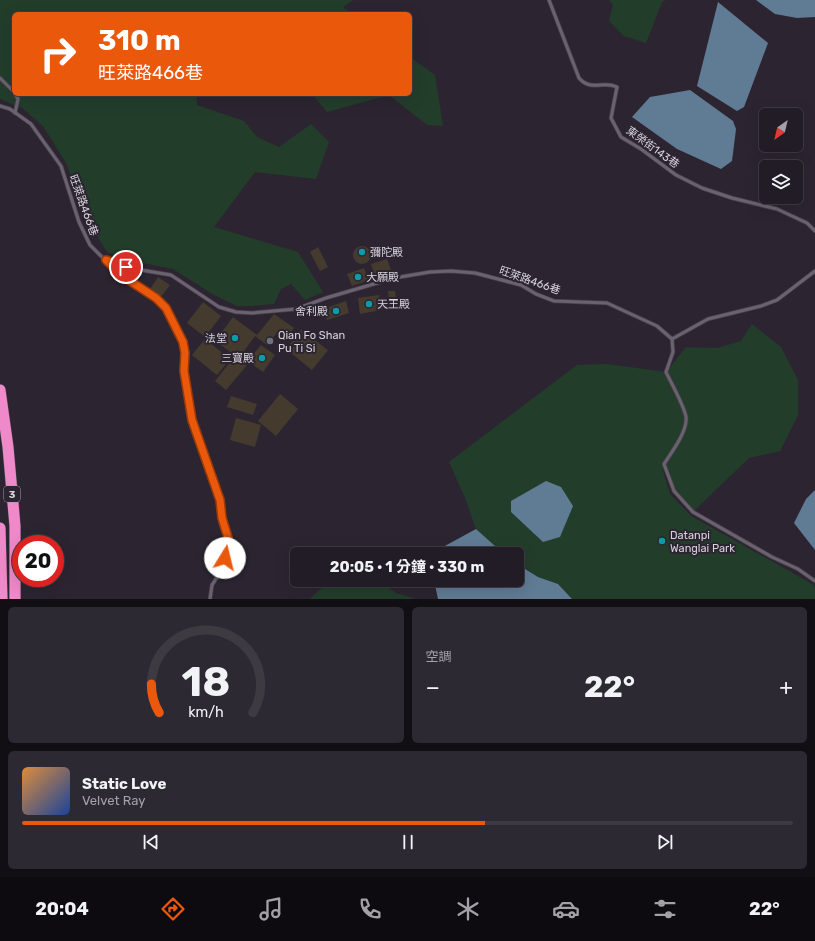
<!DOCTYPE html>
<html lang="zh-TW">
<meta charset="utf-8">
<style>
:root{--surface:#211c25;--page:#2d2932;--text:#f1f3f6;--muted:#a2a1a7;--line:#3e3a42;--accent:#ea580c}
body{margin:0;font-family:Rubik,"Noto Sans TC",sans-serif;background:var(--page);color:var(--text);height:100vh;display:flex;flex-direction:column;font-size:15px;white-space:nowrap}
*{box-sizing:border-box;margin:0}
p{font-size:13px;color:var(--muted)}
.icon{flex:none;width:22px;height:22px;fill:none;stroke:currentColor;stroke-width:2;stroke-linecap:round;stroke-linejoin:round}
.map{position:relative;height:599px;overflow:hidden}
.side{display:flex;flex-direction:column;gap:8px;padding:8px;background:#120f14;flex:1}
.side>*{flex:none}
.banner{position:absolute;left:12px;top:12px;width:400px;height:84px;border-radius:6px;box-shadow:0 4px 16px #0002,0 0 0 1px var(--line);background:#ea580c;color:#fff;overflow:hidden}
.needle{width:26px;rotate:214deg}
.fabs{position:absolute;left:759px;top:108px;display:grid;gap:8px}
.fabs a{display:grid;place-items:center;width:44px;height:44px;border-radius:6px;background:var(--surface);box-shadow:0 4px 16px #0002,0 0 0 1px var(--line);font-size:20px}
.speed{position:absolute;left:12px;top:535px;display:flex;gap:8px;font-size:20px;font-weight:700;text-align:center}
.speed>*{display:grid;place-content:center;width:52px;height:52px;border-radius:50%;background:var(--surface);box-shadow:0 4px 16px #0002,0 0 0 1px var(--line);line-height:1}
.speed .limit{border:6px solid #d22;background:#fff;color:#111}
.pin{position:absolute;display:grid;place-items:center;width:34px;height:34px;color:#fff;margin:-17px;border:2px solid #fff;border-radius:50%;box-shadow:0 1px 4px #0007}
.me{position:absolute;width:44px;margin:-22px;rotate:9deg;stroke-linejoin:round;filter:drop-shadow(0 0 3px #0008)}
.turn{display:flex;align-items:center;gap:14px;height:84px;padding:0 20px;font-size:18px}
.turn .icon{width:52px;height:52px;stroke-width:2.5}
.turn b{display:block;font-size:28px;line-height:34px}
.big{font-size:30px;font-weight:700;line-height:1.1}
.side .widget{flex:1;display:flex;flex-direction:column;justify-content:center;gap:6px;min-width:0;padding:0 14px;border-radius:6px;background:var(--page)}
.side .dial{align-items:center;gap:0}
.dial svg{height:104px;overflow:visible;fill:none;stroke:var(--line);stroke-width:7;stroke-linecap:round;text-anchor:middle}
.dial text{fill:var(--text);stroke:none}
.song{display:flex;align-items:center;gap:12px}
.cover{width:48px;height:48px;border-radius:6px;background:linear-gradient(135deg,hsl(30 70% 55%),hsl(220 70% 35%))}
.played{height:4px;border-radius:2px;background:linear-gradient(90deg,var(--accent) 60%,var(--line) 60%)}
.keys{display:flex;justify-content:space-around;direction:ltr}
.heat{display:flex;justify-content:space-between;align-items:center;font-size:22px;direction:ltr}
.side .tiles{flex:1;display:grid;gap:8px;grid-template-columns:1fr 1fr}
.widget:last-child{grid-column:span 2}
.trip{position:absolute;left:290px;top:547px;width:234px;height:40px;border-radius:6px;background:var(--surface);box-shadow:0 4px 16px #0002,0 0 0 1px var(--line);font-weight:700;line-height:40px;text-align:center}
.menu{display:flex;height:64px;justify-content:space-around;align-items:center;background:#0d0b0f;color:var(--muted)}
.menu .icon{width:28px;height:28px}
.menu .active{color:var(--accent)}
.menu b{font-size:18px;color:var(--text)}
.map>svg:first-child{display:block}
.green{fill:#233d2b}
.water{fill:#607b94}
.building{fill:#443b2e}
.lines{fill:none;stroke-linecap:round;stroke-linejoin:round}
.service-casing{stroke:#48414b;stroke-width:4.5}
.motorway-casing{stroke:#48414b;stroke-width:12}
.service{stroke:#6b6270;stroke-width:3}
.motorway{stroke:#ef89c9;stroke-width:11}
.route-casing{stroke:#983908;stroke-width:10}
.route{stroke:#ea580c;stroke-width:7}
.culture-dot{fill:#0f9aa8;stroke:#2c2531;stroke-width:1.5}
.worship-dot{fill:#6b7280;stroke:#2c2531;stroke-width:1.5}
.labels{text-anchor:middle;stroke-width:4;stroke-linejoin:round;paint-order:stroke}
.shield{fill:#2c2531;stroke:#a49fa8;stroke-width:1}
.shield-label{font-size:10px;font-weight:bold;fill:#d8d3db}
.street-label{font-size:11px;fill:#d8d3db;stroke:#2c2531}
.poi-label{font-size:11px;fill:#d8d3db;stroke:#2c2531;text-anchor:start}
</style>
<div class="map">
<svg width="815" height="599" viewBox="0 0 815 599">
<rect width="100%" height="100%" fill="#2c2531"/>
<g class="green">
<polygon points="0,0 353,0 343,7 352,14 255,14 253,12 242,14 14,14 14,94 196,94 197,105 244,121 257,137 279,147 311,124 329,142 316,179 255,172 214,227 298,252 323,292 305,300 291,284 281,289 274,304 251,306 237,306 214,295 173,269 127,260 107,252 90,224 66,163 43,126 22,108 0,99"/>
<polygon points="609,0 666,0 662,2 646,43 624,36 609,21 613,5"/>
<polygon points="410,57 435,75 443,126 427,125 389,95 327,112 312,94 410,94"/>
<polygon points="752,324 781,347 798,380 798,415 780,451 749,458 693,512 674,491 662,468 670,494 691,516 814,585 815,589 815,599 572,599 558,584 538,577 517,564 517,554 504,554 476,529 465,498 449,462 577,365 607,364 666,372 686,347 717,348 741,341"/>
<polygon points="339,580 377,580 396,593 416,599 310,599 319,590"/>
</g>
<g class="water">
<polygon points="756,0 815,0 815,17 797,18 775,14"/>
<polygon points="718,2 768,43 744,107 737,111 697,86"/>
<polygon points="690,90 733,121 736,129 732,161 721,169 677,149 632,117 650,97"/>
<polygon points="546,481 561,487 573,506 560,537 543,542 511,512 511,501"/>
<polygon points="815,490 815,550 794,523 806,499"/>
<polygon points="476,529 504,554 441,554 443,547"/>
<polygon points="517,564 538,577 558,584 572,599 438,599 434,580 517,580"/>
</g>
<g class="building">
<circle cx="362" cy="255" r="9"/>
<polygon points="318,247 328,267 320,271 310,252"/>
<polygon points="387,259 391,270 375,276 371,264"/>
<polygon points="125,267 136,273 132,280 122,274"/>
<polygon points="364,268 369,280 352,286 347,274"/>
<polygon points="158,277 170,285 161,297 150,289"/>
<polygon points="388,291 395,291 397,307 390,308"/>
<polygon points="379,295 381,310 360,314 358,298"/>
<polygon points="346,301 349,313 327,320 323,309"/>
<polygon points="203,302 221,316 205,337 187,323"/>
<polygon points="274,314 294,328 287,336 279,330 267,345 255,336 239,358 215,341 233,317 257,335"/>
<polygon points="301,330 328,350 312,370 286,349"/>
<polygon points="205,339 230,359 217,375 192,355"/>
<polygon points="261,345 275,355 263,372 248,361"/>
<polygon points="235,356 247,365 226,390 215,381"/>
<polygon points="280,394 298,409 276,436 258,421"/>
<polygon points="231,396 257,404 253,415 227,407"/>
<polygon points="236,418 261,425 255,447 230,440"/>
</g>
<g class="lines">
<defs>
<g id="service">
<path d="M549,0L579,78C591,92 603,80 617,87L611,118L621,137L641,149L676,175L702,188L732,198L777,209L807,223L815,231"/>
<polyline points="0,78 14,92"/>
<polyline points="15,94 18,99 15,113"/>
<path d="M0,106L10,109L31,124L61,166L79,222L90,245L106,261L135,269L171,275L219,307L236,312L252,313L296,309L326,298L394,278L430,272L451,271L475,273L521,285L536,294L554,301L607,303L657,326L672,339L673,352L666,372C671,383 684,405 686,417C688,431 671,453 664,464L674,491L693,512L772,557L798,569L815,581"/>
<polyline points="107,262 121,275 156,298 165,308 176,325 183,342 185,353 184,371 192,420 220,500 222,518 229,541 229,546 221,571 212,585 210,599"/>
<polyline points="672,339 708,319 761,306 777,300 815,271"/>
</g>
<g id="motorway">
<polyline points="0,390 8,447 15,526 15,599"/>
<polyline points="0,528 2,599"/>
</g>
</defs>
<use href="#service" class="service-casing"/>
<use href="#motorway" class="motorway-casing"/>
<use href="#service" class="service"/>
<use href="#motorway" class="motorway"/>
</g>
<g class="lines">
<defs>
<polyline id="route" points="126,267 106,260 121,275 156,298 166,308 183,342 185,353 184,371 192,420 220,500 222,518 229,541 225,558"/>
</defs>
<use href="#route" class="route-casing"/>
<use href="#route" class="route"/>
</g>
<g class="culture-dot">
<circle cx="362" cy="252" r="4"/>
<circle cx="358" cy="277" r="4"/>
<circle cx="369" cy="304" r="4"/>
<circle cx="336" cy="311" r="4"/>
<circle cx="235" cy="338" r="4"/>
<circle cx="262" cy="358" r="4"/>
<circle cx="662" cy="541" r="4"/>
</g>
<circle class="worship-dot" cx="270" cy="341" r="4"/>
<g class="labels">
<rect class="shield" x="4" y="486" width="16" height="16" rx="3"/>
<g class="shield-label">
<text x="12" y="498">3</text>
</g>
<g class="street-label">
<text transform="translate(653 147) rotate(36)" y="4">東榮街143巷</text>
<text transform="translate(84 205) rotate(70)" y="4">旺萊路466巷</text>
<text transform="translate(530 280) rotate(19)" y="4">旺萊路466巷</text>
</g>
<g class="poi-label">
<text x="370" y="256">彌陀殿</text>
<text x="366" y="281">大願殿</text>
<text x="377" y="308">天王殿</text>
<text x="328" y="315" text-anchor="end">舍利殿</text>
<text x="278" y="339">Qian Fo Shan<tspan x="278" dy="13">Pu Ti Si</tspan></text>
<text x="227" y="342" text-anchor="end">法堂</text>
<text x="254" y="362" text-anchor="end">三寶殿</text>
<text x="670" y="539">Datanpi<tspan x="670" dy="13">Wanglai Park</tspan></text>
</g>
</g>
</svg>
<div class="fabs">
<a><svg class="needle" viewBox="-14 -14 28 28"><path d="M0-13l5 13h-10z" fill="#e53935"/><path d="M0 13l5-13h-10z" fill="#a2a1a7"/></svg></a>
<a><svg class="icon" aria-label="layers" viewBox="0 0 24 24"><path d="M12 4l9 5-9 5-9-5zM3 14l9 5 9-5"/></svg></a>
</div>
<div class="speed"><div class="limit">20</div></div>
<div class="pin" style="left:126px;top:267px;background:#d93025"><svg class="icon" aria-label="arrive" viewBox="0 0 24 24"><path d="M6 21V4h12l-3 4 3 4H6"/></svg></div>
<svg class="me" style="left:225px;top:558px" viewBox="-20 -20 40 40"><circle r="19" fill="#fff"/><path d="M0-13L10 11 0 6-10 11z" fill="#ea580c"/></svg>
<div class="trip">20:05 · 1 分鐘 · 330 m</div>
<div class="banner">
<div class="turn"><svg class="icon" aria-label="right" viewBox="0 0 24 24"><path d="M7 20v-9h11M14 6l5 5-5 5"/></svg><div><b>310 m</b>旺萊路466巷</div></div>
</div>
</div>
<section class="side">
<div class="tiles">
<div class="widget dial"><svg viewBox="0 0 100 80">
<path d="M14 69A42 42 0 1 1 86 69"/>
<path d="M14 69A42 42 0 0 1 8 47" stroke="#ea580c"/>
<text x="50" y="56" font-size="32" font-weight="700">18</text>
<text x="50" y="72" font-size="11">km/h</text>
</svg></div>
<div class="widget"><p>空調</p>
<div class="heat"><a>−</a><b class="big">22°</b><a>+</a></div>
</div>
<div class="widget">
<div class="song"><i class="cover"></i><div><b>Static Love</b><p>Velvet Ray</p></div></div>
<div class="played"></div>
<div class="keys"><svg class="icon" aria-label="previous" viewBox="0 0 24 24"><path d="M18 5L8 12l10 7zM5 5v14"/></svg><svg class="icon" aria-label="pause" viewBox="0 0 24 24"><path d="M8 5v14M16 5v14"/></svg><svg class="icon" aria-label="next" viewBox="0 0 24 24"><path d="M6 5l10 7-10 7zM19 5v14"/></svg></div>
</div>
</div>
</section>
<nav class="menu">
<b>20:04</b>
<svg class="icon active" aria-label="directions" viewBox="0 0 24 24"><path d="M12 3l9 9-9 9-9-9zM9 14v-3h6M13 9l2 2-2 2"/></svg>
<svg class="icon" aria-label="music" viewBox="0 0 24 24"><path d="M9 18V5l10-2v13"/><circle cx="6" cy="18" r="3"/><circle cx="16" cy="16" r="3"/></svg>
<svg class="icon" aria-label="phone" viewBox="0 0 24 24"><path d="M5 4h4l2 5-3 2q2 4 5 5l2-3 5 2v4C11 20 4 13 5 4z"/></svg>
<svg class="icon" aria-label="climate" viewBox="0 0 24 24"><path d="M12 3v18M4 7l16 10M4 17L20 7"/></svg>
<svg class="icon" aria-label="car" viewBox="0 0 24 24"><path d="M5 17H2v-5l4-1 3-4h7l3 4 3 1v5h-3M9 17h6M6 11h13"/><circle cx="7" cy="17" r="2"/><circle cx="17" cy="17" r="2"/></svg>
<svg class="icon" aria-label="filters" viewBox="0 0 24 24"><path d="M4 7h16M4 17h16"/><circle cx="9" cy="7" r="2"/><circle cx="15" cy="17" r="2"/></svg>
<b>22°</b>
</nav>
